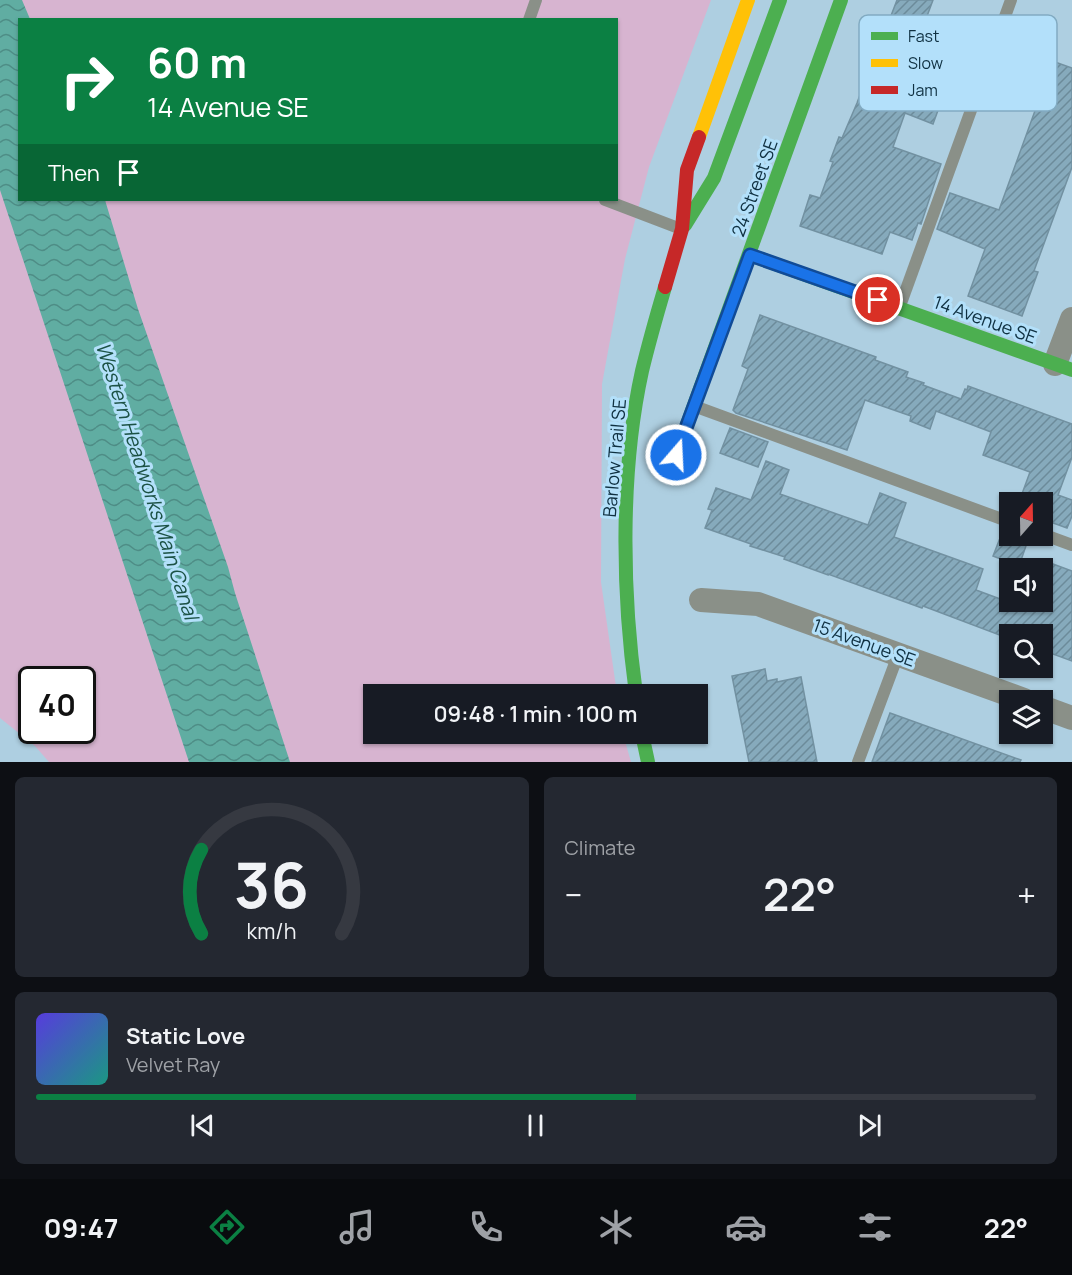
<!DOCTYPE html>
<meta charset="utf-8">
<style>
:root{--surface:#171b24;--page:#242831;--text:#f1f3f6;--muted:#9ea1a6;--line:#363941;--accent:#0b8043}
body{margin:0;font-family:Manrope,sans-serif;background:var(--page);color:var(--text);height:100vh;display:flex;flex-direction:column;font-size:22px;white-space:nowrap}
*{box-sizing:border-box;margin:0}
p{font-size:20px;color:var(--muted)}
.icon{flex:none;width:33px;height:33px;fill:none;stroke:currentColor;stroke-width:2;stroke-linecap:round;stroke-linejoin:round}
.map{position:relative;height:762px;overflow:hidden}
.drawer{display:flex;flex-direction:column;gap:15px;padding:15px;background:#0d0f14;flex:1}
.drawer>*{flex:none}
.banner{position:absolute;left:18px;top:18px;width:600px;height:183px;border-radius:0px;box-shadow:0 2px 4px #0004;background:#0b8043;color:#fff;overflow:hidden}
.needle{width:39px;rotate:20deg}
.controls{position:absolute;left:999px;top:492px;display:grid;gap:12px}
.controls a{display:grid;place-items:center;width:54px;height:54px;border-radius:0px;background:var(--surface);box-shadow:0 2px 4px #0004;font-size:30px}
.speed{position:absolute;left:18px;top:666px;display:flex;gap:12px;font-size:30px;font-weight:700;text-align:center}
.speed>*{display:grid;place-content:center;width:78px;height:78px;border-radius:50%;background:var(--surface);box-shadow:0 2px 4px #0004;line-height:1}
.speed .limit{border:3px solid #111;border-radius:9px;background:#fff;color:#111}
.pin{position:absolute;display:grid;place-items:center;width:51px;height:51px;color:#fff;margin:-26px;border:3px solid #fff;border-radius:50%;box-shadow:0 2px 6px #0007}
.me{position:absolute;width:66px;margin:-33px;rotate:19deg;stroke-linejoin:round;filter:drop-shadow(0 0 4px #0008)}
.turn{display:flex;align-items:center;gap:21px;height:126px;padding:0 30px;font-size:27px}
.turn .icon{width:78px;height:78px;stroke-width:2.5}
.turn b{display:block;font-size:42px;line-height:51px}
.then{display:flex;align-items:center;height:57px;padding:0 30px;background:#0003;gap:12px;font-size:22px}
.big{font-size:45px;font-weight:600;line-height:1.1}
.drawer .tile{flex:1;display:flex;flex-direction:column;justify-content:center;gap:9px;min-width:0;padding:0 21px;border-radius:9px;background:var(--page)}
.drawer .dial{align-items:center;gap:0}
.dial svg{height:156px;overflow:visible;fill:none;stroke:var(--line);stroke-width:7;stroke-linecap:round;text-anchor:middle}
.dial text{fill:var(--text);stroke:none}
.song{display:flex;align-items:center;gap:18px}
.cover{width:72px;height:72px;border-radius:9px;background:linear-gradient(135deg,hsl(250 70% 55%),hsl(170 70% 35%))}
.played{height:6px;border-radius:3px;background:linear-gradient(90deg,var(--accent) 60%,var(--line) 60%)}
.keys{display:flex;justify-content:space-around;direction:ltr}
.heat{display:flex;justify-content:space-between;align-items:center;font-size:33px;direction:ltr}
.drawer .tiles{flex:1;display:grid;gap:15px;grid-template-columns:1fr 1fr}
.tile:last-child{grid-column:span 2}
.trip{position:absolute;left:363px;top:684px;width:345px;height:60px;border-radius:0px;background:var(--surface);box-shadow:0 2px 4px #0004;font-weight:600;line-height:60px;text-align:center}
.menu{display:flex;height:96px;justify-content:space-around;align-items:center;background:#090b0e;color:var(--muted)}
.menu .icon{width:42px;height:42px}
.menu .active{color:var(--accent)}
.menu b{font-size:27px;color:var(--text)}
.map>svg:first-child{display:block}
.park{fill:#d7b4d0;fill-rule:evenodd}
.water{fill:url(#water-waves)}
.building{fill:url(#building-hatch);stroke:#7291a1;stroke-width:1.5}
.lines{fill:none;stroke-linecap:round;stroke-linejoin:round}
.lane{stroke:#8a9088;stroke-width:12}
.street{stroke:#8a9088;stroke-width:24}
.fast{stroke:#4caf50;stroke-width:14}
.slow{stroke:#ffc107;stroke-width:14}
.jam{stroke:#c62828;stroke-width:14}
.route-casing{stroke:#114b97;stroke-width:15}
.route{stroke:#1a73e8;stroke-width:10}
.labels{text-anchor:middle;stroke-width:6;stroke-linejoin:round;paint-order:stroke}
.street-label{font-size:18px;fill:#0f3041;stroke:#b3e0fa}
.water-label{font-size:20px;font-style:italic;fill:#1c5245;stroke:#b3e0fa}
.key{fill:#b3e0fa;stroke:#82abc2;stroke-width:1.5}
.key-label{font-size:16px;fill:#0f3041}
</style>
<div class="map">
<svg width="1072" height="762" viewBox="0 0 1072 762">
<defs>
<pattern id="water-waves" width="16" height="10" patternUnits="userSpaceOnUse" patternTransform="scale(1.5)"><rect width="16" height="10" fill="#60ada2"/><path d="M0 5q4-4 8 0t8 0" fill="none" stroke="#4e8d86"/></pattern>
<pattern id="building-hatch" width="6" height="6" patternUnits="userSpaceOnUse" patternTransform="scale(1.5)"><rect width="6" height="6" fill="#86aabc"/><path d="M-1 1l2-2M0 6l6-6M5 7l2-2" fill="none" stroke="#6c8b9a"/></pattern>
</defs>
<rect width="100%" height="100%" fill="#aecfe1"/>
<path class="park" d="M0,0H711L649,167L625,259L602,384L601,582L617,694H374V734H623L631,762H49L35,746L0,718ZM20,20H616V200H20ZM32,680H82V730H32Z"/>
<polygon class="water" points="0,0 22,0 30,19 20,20 20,200 105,200 138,309 228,567 235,593 290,762 189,762 0,190"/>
<g class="building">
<polygon points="897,0 933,0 917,43 952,56 961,32 987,42 972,83 963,79 960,88 948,83 933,124 905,113 893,147 941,164 921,224 918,223 912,240 890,232 882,254 800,226 810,195 820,198 833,162 830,161 839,137 842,138 857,103 876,51 876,46 873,38 884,34"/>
<polygon points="1010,46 1072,68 1072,167 1034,271 1038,272 1022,316 968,296 985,249 937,229 950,193 999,210 1036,108 988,88 1003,48 1008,50"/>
<polygon points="760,315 876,357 875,360 908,372 906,377 924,383 923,385 961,399 965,389 967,390 968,386 1072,424 1072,457 1058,495 1072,500 1072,516 1067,528 1042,519 1042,502 1019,502 1030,472 983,455 991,432 936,411 930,429 910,421 911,416 865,400 847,450 736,413 733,410 748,369 742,366"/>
<polygon points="730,428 768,442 758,467 720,453"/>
<polygon points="766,461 789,470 780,494 868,525 880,493 906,503 894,537 983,569 976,590 1035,612 1039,602 1042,602 1042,591 1053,564 1072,571 1072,661 1042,650 1042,634 1010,634 1010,639 923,606 922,608 828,574 828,575 784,559 785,557 750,546 751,544 705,528 712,510 708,509 716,488 751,500"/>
<polygon points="1002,533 1027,543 1019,566 993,556"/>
<polygon points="765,669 767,681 777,679 777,682 801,677 817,762 749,762 732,676"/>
<polygon points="890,713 1021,760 1020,762 872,762"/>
</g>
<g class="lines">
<g class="lane">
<polyline points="529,20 536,0"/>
<polyline points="605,200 681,229"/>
<polyline points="900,306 1011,0"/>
<polyline points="694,406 1010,522"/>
<polyline points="1042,534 1072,545"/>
<polyline points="858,762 898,655"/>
</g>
<g class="street">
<polyline points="1055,364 1072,319"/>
<polyline points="701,600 758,604 1024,700"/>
<polyline points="1042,707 1072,718"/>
</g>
<g class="fast">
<polyline points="685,225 714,178 780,0"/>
<polyline points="750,255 1072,370"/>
<polyline points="676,455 841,0"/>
<path d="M636,694C622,592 620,471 642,371C649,342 657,314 665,287"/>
<polyline points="642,734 648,762"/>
</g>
<polyline class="slow" points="699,137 748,0"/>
<polyline class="jam" points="665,287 682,229 687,170 699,137"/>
</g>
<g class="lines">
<defs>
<polyline id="route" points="676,455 750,255 878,300"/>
</defs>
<use href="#route" class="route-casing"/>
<use href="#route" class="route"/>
</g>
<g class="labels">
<g class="street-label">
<text transform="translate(755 188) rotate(-70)" y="6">24 Street SE</text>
<text transform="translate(985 320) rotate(20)" y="6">14 Avenue SE</text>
<text transform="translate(615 458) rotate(-85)" y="6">Barlow Trail SE</text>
<text transform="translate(864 643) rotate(20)" y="6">15 Avenue SE</text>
</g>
<g class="water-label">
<text transform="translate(147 481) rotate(72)" y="7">Western Headworks Main Canal</text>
</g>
</g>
<rect x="859" y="15" width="198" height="96" rx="9" class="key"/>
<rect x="871" y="32" width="27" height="8" fill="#4caf50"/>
<rect x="871" y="59" width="27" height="8" fill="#ffc107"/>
<rect x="871" y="86" width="27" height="8" fill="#c62828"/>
<g class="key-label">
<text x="908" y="42">Fast</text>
<text x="908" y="69">Slow</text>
<text x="908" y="96">Jam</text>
</g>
</svg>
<div class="controls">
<a><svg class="needle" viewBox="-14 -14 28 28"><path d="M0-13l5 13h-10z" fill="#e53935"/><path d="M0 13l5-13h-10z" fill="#9ea1a6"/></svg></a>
<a><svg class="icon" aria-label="sound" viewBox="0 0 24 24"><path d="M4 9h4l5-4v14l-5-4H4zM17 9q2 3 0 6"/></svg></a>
<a><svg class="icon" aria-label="search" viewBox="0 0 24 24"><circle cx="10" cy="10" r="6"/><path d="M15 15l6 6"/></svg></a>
<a><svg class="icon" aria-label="layers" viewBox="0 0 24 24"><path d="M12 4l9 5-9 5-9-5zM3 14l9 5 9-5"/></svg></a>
</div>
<div class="speed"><div class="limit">40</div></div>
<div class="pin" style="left:878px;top:300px;background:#d93025"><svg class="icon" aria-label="arrive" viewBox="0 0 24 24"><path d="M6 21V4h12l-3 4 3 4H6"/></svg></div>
<svg class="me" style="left:676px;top:455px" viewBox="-20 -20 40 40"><circle r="17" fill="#1a73e8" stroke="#fff" stroke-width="3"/><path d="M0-11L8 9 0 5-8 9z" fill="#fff"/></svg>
<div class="trip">09:48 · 1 min · 100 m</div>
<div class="banner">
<div class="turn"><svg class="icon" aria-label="right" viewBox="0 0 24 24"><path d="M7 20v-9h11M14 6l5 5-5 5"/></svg><div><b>60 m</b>14 Avenue SE</div></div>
<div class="then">Then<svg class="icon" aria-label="arrive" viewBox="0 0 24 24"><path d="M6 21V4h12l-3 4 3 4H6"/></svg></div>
</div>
</div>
<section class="drawer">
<div class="tiles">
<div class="tile dial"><svg viewBox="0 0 100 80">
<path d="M14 69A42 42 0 1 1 86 69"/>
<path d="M14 69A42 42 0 0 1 14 26" stroke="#0b8043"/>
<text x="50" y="56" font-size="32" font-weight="700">36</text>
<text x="50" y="72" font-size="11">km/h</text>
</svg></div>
<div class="tile"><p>Climate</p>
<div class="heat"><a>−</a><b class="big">22°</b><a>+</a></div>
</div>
<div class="tile">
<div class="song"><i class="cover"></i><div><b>Static Love</b><p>Velvet Ray</p></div></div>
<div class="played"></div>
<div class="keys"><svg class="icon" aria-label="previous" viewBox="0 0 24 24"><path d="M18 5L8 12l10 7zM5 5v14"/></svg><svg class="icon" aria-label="pause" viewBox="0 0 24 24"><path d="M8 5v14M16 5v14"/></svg><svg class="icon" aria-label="next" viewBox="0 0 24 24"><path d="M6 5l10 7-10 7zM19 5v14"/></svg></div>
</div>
</div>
</section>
<nav class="menu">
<b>09:47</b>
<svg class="icon active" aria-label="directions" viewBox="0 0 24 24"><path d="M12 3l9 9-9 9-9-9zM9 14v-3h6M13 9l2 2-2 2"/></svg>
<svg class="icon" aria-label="music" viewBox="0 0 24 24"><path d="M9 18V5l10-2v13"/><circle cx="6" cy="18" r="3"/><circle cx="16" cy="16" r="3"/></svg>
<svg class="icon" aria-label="phone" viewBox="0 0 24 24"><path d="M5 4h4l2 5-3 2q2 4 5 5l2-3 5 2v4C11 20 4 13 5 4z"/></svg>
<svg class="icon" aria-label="climate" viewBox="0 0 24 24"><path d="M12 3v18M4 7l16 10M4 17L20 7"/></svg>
<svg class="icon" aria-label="car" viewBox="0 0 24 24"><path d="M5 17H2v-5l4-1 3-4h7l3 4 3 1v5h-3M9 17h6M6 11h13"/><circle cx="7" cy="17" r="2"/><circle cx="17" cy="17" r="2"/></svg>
<svg class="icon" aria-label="filters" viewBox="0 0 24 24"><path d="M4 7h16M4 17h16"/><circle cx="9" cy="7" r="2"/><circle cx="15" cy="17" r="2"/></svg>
<b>22°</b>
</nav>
